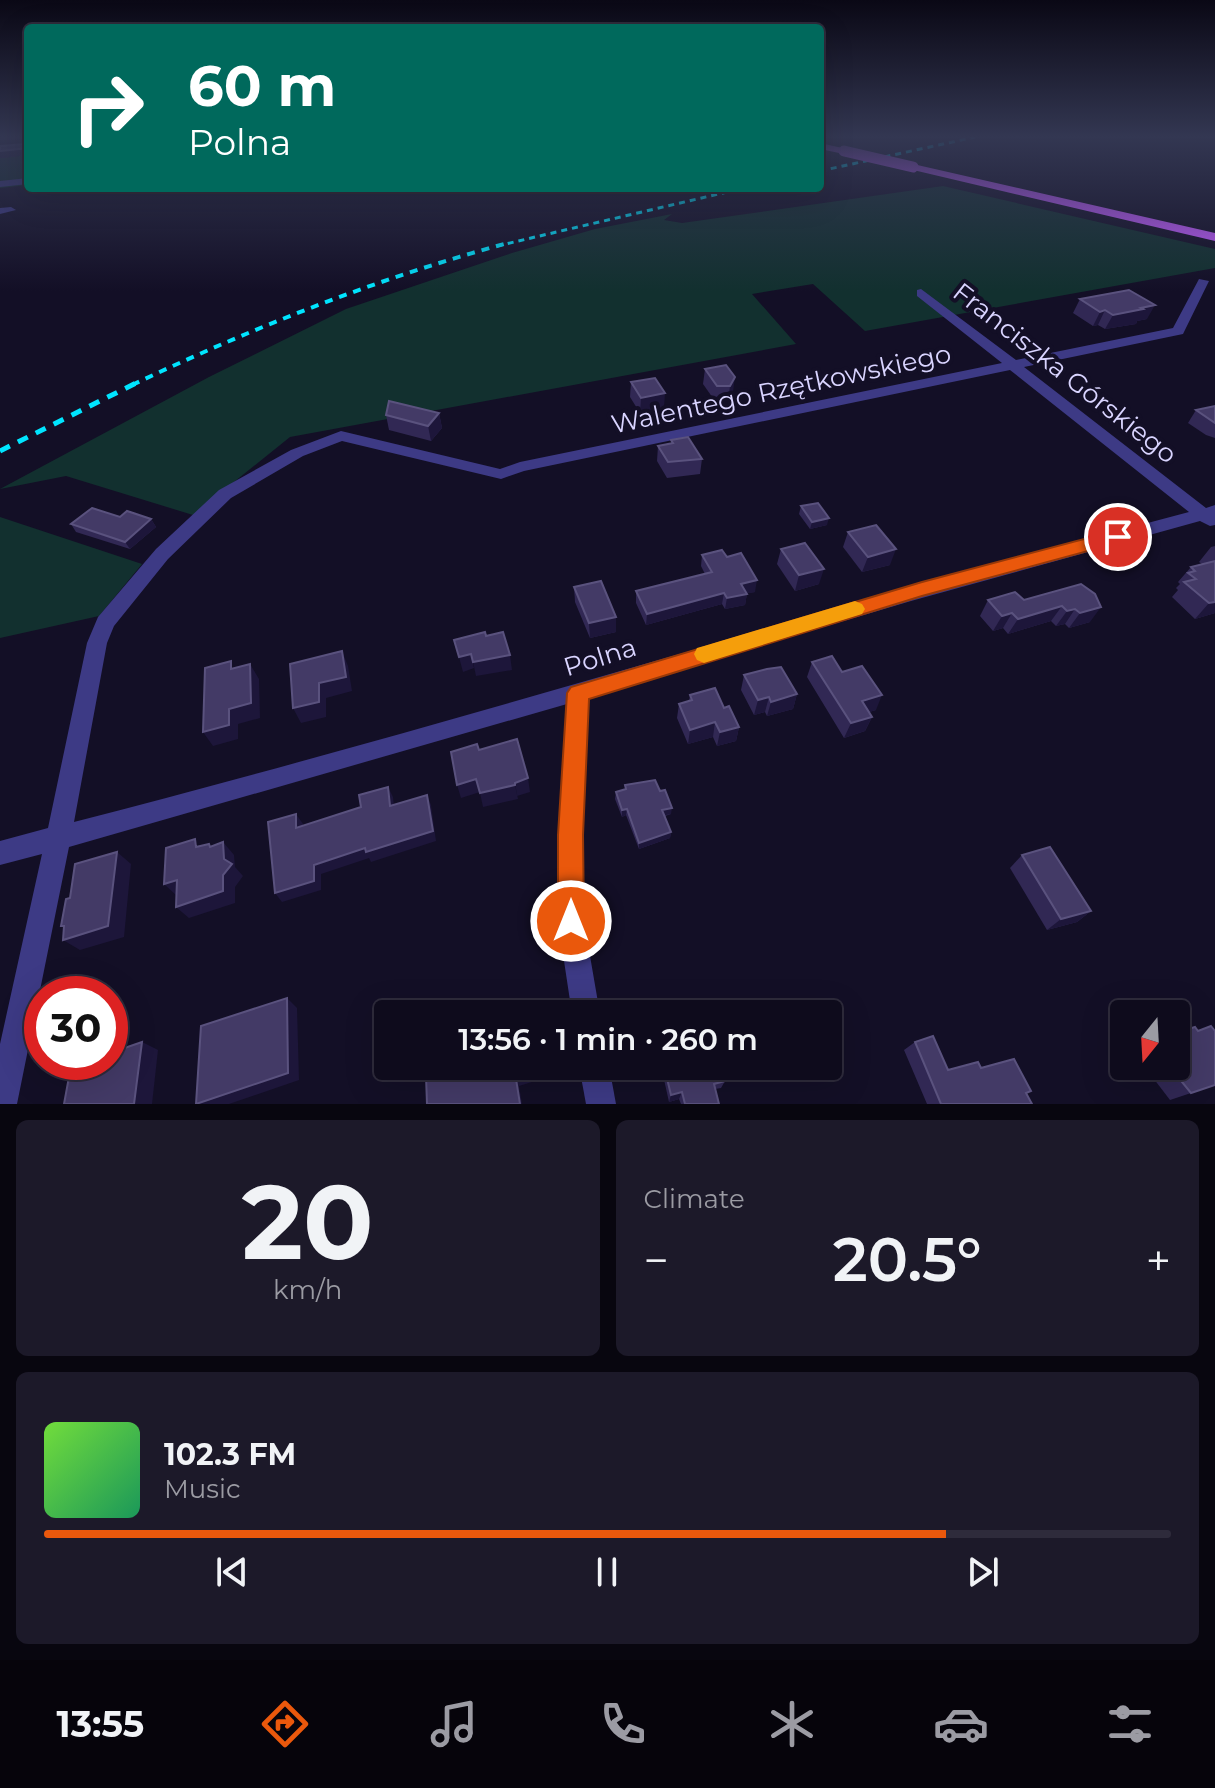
<!DOCTYPE html>
<meta charset="utf-8">
<style>
:root{--surface:#0e0b1c;--page:#1c1929;--text:#f1f3f6;--muted:#9b9ba3;--line:#2e2b3b;--accent:#ea580c}
body{margin:0;font-family:Montserrat,sans-serif;background:var(--page);color:var(--text);height:100vh;display:flex;flex-direction:column;font-size:30px;white-space:nowrap}
*{box-sizing:border-box;margin:0}
p{font-size:26px;color:var(--muted)}
.icon{flex:none;width:44px;height:44px;fill:none;stroke:currentColor;stroke-width:2;stroke-linecap:round;stroke-linejoin:round}
.map{position:relative;height:1104px;overflow:hidden}
.sheet{display:flex;flex-direction:column;gap:16px;padding:16px;background:#08060f;flex:1}
.sheet>*{flex:none}
.guide{position:absolute;left:24px;top:24px;width:800px;height:168px;border-radius:8px;box-shadow:0 8px 32px #0002,0 0 0 2px var(--line);background:#00695c;color:#fff;overflow:hidden}
.needle{width:52px;rotate:198deg}
.fabs{position:absolute;left:1110px;top:1000px;display:grid;gap:16px}
.fabs a{display:grid;place-items:center;width:80px;height:80px;border-radius:8px;background:var(--surface);box-shadow:0 8px 32px #0002,0 0 0 2px var(--line);font-size:40px}
.speed{position:absolute;left:24px;top:976px;display:flex;gap:16px;font-size:40px;font-weight:700;text-align:center}
.speed>*{display:grid;place-content:center;width:104px;height:104px;border-radius:50%;background:var(--surface);box-shadow:0 8px 32px #0002,0 0 0 2px var(--line);line-height:1}
.speed .limit{border:12px solid #d22;background:#fff;color:#111}
.pin{position:absolute;display:grid;place-items:center;width:68px;height:68px;color:#fff;margin:-34px;border:4px solid #fff;border-radius:50%;box-shadow:0 2px 8px #0007}
.me{position:absolute;width:88px;margin:-44px;rotate:0deg;stroke-linejoin:round;filter:drop-shadow(0 0 6px #0008)}
.turn{display:flex;align-items:center;gap:28px;height:168px;padding:0 32px;font-size:36px}
.turn .icon{width:104px;height:104px;stroke-width:2.5}
.turn b{display:block;font-size:56px;line-height:68px}
.big{font-size:60px;font-weight:600;line-height:1.1}
.sheet .card{flex:1;display:flex;flex-direction:column;justify-content:center;gap:12px;min-width:0;padding:0 28px;border-radius:12px;background:var(--page)}
.sheet .dial{align-items:center;gap:0}
.dial b{font-size:104px;line-height:1}
.song{display:flex;align-items:center;gap:24px}
.cover{width:96px;height:96px;border-radius:12px;background:linear-gradient(135deg,hsl(100 70% 55%),hsl(150 70% 35%))}
.played{height:8px;border-radius:4px;background:linear-gradient(90deg,var(--accent) 80%,var(--line) 80%)}
.keys{display:flex;justify-content:space-around;direction:ltr}
.heat{display:flex;justify-content:space-between;align-items:center;font-size:44px;direction:ltr}
.sheet .tiles{flex:1;display:grid;gap:16px;grid-template-columns:1fr 1fr}
.card:last-child{grid-column:span 2}
.trip{position:absolute;left:374px;top:1000px;width:468px;height:80px;border-radius:8px;background:var(--surface);box-shadow:0 8px 32px #0002,0 0 0 2px var(--line);font-weight:600;line-height:80px;text-align:center}
.tab-bar{display:flex;height:128px;justify-content:space-around;align-items:center;background:#06040b;color:var(--muted)}
.tab-bar .icon{width:56px;height:56px}
.tab-bar .current{color:var(--accent)}
.tab-bar b{font-size:36px;color:var(--text)}
.map>svg:first-child{display:block}
.green{fill:#12302f}
.lines{fill:none;stroke-linecap:round;stroke-linejoin:round}
.street{fill:#3d3a85;fill-rule:evenodd}
.primary{fill:#c25bff;fill-rule:evenodd}
.rail-far2{stroke:#00e5ff;stroke-width:3;stroke-dasharray:6 5;stroke-linecap:butt}
.rail-far1{stroke:#00e5ff;stroke-width:4;stroke-dasharray:8 7;stroke-linecap:butt}
.rail{stroke:#00e5ff;stroke-width:5;stroke-dasharray:11 9;stroke-linecap:butt}
.primary-bridge{stroke:#c25bff;stroke-width:11}
.wall{fill:#312854}
.shaded-wall{fill:#1d163a}
.building{fill:#433a66;stroke:#5a527e;stroke-width:2}
.route{fill:#ea580c;stroke:#983908;stroke-width:2}
.slow{fill:#f59e0b}
.labels{text-anchor:middle;stroke-width:8;stroke-linejoin:round;paint-order:stroke}
.street-label{font-size:26px;fill:#d9d4ff;stroke:#130f26}
</style>
<div class="map">
<svg width="1215" height="1104" viewBox="0 0 1215 1104">
<rect width="100%" height="100%" fill="#130f26"/>
<g class="green">
<polygon points="28,155 28,185 0,188 0,158"/>
<polygon points="943,186 1215,249 1215,268 865,331 813,284 752,294 796,344 290,437 193,515 66,476 0,489 209,377 346,309 512,253 595,229 672,214 664,220 682,223"/>
<polygon points="0,517 142,564 99,616 0,638"/>
</g>
<g class="lines">
<g class="street">
<polygon points="28,178 28,184 0,187 0,181"/>
<polygon points="0,208 11,207 16,210 0,214"/>
<path d="M1199,279L1209,281L1183,334L1024,367L1206,508L1215,505V525L1210,526L1200,521L911,601L588,697L582,835L584,921L600,1014H572L558,921V835L567,704L69,847L17,1104H0V1044L42,854L0,865V841L48,828L87,643L98,617L156,549L219,490L291,450L341,431L500,469L520,462L1002,363L917,296V290L921,289L1016,360L1173,328ZM1010,370L1189,512C816,610 448,726 74,822L107,643L114,626L168,559L231,498L303,456L342,441L501,479L524,471Z"/>
<polygon points="579,1066 609,1066 616,1104 586,1104"/>
</g>
<g class="primary">
<polygon points="820,143 847,149 849,151 844,154 820,149"/>
<polygon points="913,164 1215,233 1215,241 909,169 909,165"/>
</g>
<g class="rail-far2">
<polyline points="820,171 975,137"/>
<polyline points="497,246 744,188"/>
</g>
<path class="rail-far1" d="M132,385C252,328 376,279 504,244"/>
<polyline class="rail" points="0,451 136,383"/>
<polyline class="primary-bridge" points="844,151 913,167"/>
</g>
<g class="wall">
<polygon points="0,137 28,137 28,155 0,158 0,146 25,144 26,139 0,140"/>
<polygon points="1080,299 1147,319 1137,321 1136,324 1105,329 1098,325 1093,326 1073,313"/>
<polygon points="726,365 733,392 728,401 715,401 703,384 705,369"/>
<polygon points="631,382 664,408 640,413 630,397"/>
<polygon points="1215,406 1215,438 1206,435 1188,423 1196,410"/>
<polygon points="439,413 442,428 431,441 389,430 386,415"/>
<polygon points="671,440 702,459 700,474 667,478 657,461 658,446 671,443"/>
<polygon points="801,506 827,525 810,529 799,514"/>
<polygon points="120,517 151,519 156,527 130,549 76,532 71,524"/>
<polygon points="848,532 890,565 862,572 843,547"/>
<polygon points="1215,546 1215,613 1195,619 1172,597 1178,590 1176,588 1180,584 1178,582 1191,567 1202,564 1199,562 1211,547"/>
<polygon points="781,549 819,584 795,591 777,564"/>
<polygon points="702,555 727,557 755,592 747,593 745,605 725,609 722,604 646,625 636,603 636,591 705,574 701,566"/>
<polygon points="1081,584 1090,622 1069,628 1065,624 1056,626 1051,621 1008,634 1003,628 993,631 980,616 988,600 1024,600"/>
<polygon points="574,587 616,632 590,638 575,602"/>
<polygon points="812,662 876,710 869,712 872,717 865,731 844,738 807,677"/>
<polygon points="744,675 797,694 793,709 767,716 765,712 754,715 741,690"/>
<polygon points="690,695 724,708 739,727 736,741 717,746 713,737 688,744 677,718 679,704 689,701"/>
<polygon points="625,785 671,814 665,816 671,832 670,838 639,849 626,815 622,817 615,799 616,792 625,789"/>
<polygon points="1022,855 1091,911 1077,922 1047,930 1010,868"/>
<polygon points="915,1042 948,1070 981,1068 1026,1093 1032,1104 927,1104 904,1050"/>
<polygon points="661,1066 723,1066 725,1081 721,1088 715,1089 719,1104 681,1104 679,1099 669,1102"/>
<polygon points="1144,1066 1176,1066 1191,1093 1170,1100"/>
</g>
<g class="shaded-wall">
<polygon points="28,148 28,155 0,158 0,151"/>
<polygon points="1155,305 1147,319 1137,321 1136,324 1105,329 1113,315"/>
<polygon points="1105,310 1098,325 1093,326 1100,312"/>
<polygon points="735,377 733,392 728,401 730,386"/>
<polygon points="665,393 664,408 640,413 641,398"/>
<polygon points="439,413 442,428 431,441 428,426"/>
<polygon points="829,518 827,525 810,529 812,522"/>
<polygon points="151,519 156,527 130,549 125,542"/>
<polygon points="896,549 890,565 862,572 868,557"/>
<polygon points="824,569 819,584 795,591 799,575"/>
<polygon points="757,580 755,592 739,595 741,584"/>
<polygon points="724,593 722,604 646,625 647,614"/>
<polygon points="747,594 745,605 725,609 727,598"/>
<polygon points="1215,602 1215,613 1195,619 1209,603"/>
<polygon points="1062,606 1051,621 1008,634 1018,619"/>
<polygon points="1101,607 1090,622 1069,628 1080,613"/>
<polygon points="1075,609 1065,624 1056,626 1067,611"/>
<polygon points="1012,613 1003,628 993,631 1002,616"/>
<polygon points="616,617 616,632 590,638 589,623"/>
<polygon points="342,651 348,666 352,691 326,698 326,717 301,723 293,708 319,683"/>
<polygon points="471,654 474,668 463,672 459,657"/>
<polygon points="510,655 512,670 476,676 473,662"/>
<polygon points="250,664 259,679 260,718 238,724 238,739 213,746 203,732 229,709"/>
<polygon points="797,694 793,709 767,716 771,702"/>
<polygon points="882,695 876,710 855,716 862,701"/>
<polygon points="769,697 765,712 754,715 758,700"/>
<polygon points="872,717 865,731 844,738 851,723"/>
<polygon points="715,722 713,737 688,744 690,730"/>
<polygon points="739,727 736,741 717,746 720,732"/>
<polygon points="528,778 530,792 517,796 515,783"/>
<polygon points="476,779 480,792 461,798 457,785"/>
<polygon points="515,785 518,799 483,807 480,793"/>
<polygon points="388,787 393,797 395,816 390,806"/>
<polygon points="427,795 431,805 436,841 371,862 369,858 321,874 321,890 282,902 275,893 314,865"/>
<polygon points="672,808 671,814 661,816 662,810"/>
<polygon points="627,809 626,815 622,817 622,810"/>
<polygon points="296,814 303,824 303,837 296,828"/>
<polygon points="671,832 670,838 639,849 639,843"/>
<polygon points="223,842 234,855 235,867 243,876 235,887 235,903 189,918 176,907 224,859"/>
<polygon points="117,852 131,864 124,937 80,950 63,940"/>
<polygon points="177,880 177,896 164,884"/>
<polygon points="1091,911 1077,922 1047,930 1061,919"/>
<polygon points="287,998 297,1008 299,1080 229,1104 196,1104"/>
<polygon points="142,1042 158,1050 152,1104 134,1104"/>
<polygon points="532,1066 534,1066 535,1081 519,1086 522,1104 520,1104 516,1079"/>
<polygon points="682,1092 679,1099 669,1102 671,1095"/>
</g>
<g class="building">
<polygon points="26,137 28,137 28,148 0,151 0,146 25,144"/>
<polygon points="1129,290 1155,305 1141,308 1143,309 1113,315 1105,310 1100,312 1080,299"/>
<polygon points="726,365 735,377 730,386 717,386 705,369"/>
<polygon points="655,378 665,393 641,398 631,382"/>
<polygon points="389,401 439,413 428,426 386,415"/>
<polygon points="1215,406 1215,423 1196,410"/>
<polygon points="688,437 702,459 668,462 658,446 673,443 671,440"/>
<polygon points="818,503 829,518 812,522 801,506"/>
<polygon points="92,508 120,517 127,511 151,519 125,542 71,524"/>
<polygon points="876,525 896,549 868,557 848,532"/>
<polygon points="805,543 824,569 799,575 781,549"/>
<polygon points="722,550 727,557 741,553 757,580 741,584 747,594 727,598 724,593 647,614 636,591 712,572 702,555"/>
<polygon points="1215,561 1215,602 1209,603 1184,582 1196,579 1188,573 1195,571 1191,567"/>
<polygon points="601,581 616,617 589,623 574,587"/>
<polygon points="1081,584 1095,594 1101,607 1080,613 1075,609 1067,611 1062,606 1018,619 1012,613 1002,616 988,600 1015,592 1024,600"/>
<polygon points="485,632 486,636 503,632 510,655 473,662 471,654 459,657 454,640"/>
<polygon points="342,651 346,677 319,683 319,702 293,708 290,664"/>
<polygon points="832,656 842,672 862,666 882,695 862,701 872,717 851,723 812,662"/>
<polygon points="231,661 231,669 250,664 251,703 229,709 229,725 203,732 205,668"/>
<polygon points="781,667 797,694 771,702 769,697 758,700 744,675 767,669"/>
<polygon points="715,688 724,708 729,706 739,727 720,732 715,722 690,730 679,704 692,700 690,695"/>
<polygon points="517,739 528,778 515,783 515,785 480,793 476,779 457,785 451,752 477,744 479,750"/>
<polygon points="655,780 660,791 665,790 672,808 662,810 671,832 639,843 627,809 622,810 616,792 626,789 625,785"/>
<polygon points="388,787 390,806 427,795 433,831 366,852 365,848 314,865 314,881 275,893 268,822 296,814 296,828 361,807 359,795"/>
<polygon points="195,839 196,847 209,844 210,847 223,842 224,859 232,864 223,875 223,891 176,907 177,880 164,884 166,848"/>
<polygon points="1050,847 1091,911 1061,919 1022,855"/>
<polygon points="117,852 108,926 63,940 64,926 61,926 66,899 70,898 75,864"/>
<polygon points="287,998 288,1073 196,1104 201,1026"/>
<polygon points="1211,1026 1215,1031 1215,1085 1191,1093 1169,1066 1176,1066 1176,1033 1195,1027 1198,1031"/>
<polygon points="933,1036 948,1070 978,1062 981,1068 1014,1059 1031,1091 1026,1093 1032,1104 941,1104 915,1042"/>
<polygon points="142,1042 134,1104 64,1104 71,1066 82,1062 110,1062 110,1053"/>
<polygon points="460,1066 532,1066 532,1074 516,1079 520,1104 427,1104 426,1076"/>
<polygon points="664,1066 723,1066 725,1081 714,1084 719,1104 685,1104 682,1092 671,1095"/>
</g>
<linearGradient id="sky" x2="0" y2="1"><stop stop-color="#0a0815"/><stop offset="0.47" stop-color="#333752"/><stop offset="1" stop-color="#333752" stop-opacity="0"/></linearGradient>
<rect width="1215" height="291" fill="url(#sky)"/>
<polygon class="route" points="1118,530 1127,537 1125,541 922,596 589,699 583,835 584,921 580,930 571,934 562,930 558,921 558,835 567,693 571,687 922,582"/>
<polygon class="slow" points="855,601 862,604 865,609 862,614 704,663 697,660 694,654 697,648 704,646"/>
<g class="labels">
<g class="street-label">
<text transform="translate(1065 373) rotate(38)" y="9">Franciszka Górskiego</text>
<text transform="translate(781 389) rotate(-12)" y="9">Walentego Rzętkowskiego</text>
<text transform="translate(600 657) rotate(-17)" y="9">Polna</text>
</g>
</g>
</svg>
<div class="fabs">
<a><svg class="needle" viewBox="-14 -14 28 28"><path d="M0-13l5 13h-10z" fill="#e53935"/><path d="M0 13l5-13h-10z" fill="#9b9ba3"/></svg></a>
</div>
<div class="speed"><div class="limit">30</div></div>
<div class="pin" style="left:1118px;top:537px;background:#d93025"><svg class="icon" aria-label="arrive" viewBox="0 0 24 24"><path d="M6 21V4h12l-3 4 3 4H6"/></svg></div>
<svg class="me" style="left:571px;top:921px" viewBox="-20 -20 40 40"><circle r="17" fill="#ea580c" stroke="#fff" stroke-width="3"/><path d="M0-11L8 9 0 5-8 9z" fill="#fff"/></svg>
<div class="trip">13:56 · 1 min · 260 m</div>
<div class="guide">
<div class="turn"><svg class="icon" aria-label="right" viewBox="0 0 24 24"><path d="M7 20v-9h11M14 6l5 5-5 5"/></svg><div><b>60 m</b>Polna</div></div>
</div>
</div>
<section class="sheet">
<div class="tiles">
<div class="card dial"><b>20</b><p>km/h</p></div>
<div class="card"><p>Climate</p>
<div class="heat"><a>−</a><b class="big">20.5°</b><a>+</a></div>
</div>
<div class="card">
<div class="song"><i class="cover"></i><div><b>102.3 FM</b><p>Music</p></div></div>
<div class="played"></div>
<div class="keys"><svg class="icon" aria-label="previous" viewBox="0 0 24 24"><path d="M18 5L8 12l10 7zM5 5v14"/></svg><svg class="icon" aria-label="pause" viewBox="0 0 24 24"><path d="M8 5v14M16 5v14"/></svg><svg class="icon" aria-label="next" viewBox="0 0 24 24"><path d="M6 5l10 7-10 7zM19 5v14"/></svg></div>
</div>
</div>
</section>
<nav class="tab-bar">
<b>13:55</b>
<svg class="icon current" aria-label="directions" viewBox="0 0 24 24"><path d="M12 3l9 9-9 9-9-9zM9 14v-3h6M13 9l2 2-2 2"/></svg>
<svg class="icon" aria-label="music" viewBox="0 0 24 24"><path d="M9 18V5l10-2v13"/><circle cx="6" cy="18" r="3"/><circle cx="16" cy="16" r="3"/></svg>
<svg class="icon" aria-label="phone" viewBox="0 0 24 24"><path d="M5 4h4l2 5-3 2q2 4 5 5l2-3 5 2v4C11 20 4 13 5 4z"/></svg>
<svg class="icon" aria-label="climate" viewBox="0 0 24 24"><path d="M12 3v18M4 7l16 10M4 17L20 7"/></svg>
<svg class="icon" aria-label="car" viewBox="0 0 24 24"><path d="M5 17H2v-5l4-1 3-4h7l3 4 3 1v5h-3M9 17h6M6 11h13"/><circle cx="7" cy="17" r="2"/><circle cx="17" cy="17" r="2"/></svg>
<svg class="icon" aria-label="filters" viewBox="0 0 24 24"><path d="M4 7h16M4 17h16"/><circle cx="9" cy="7" r="2"/><circle cx="15" cy="17" r="2"/></svg>
</nav>
